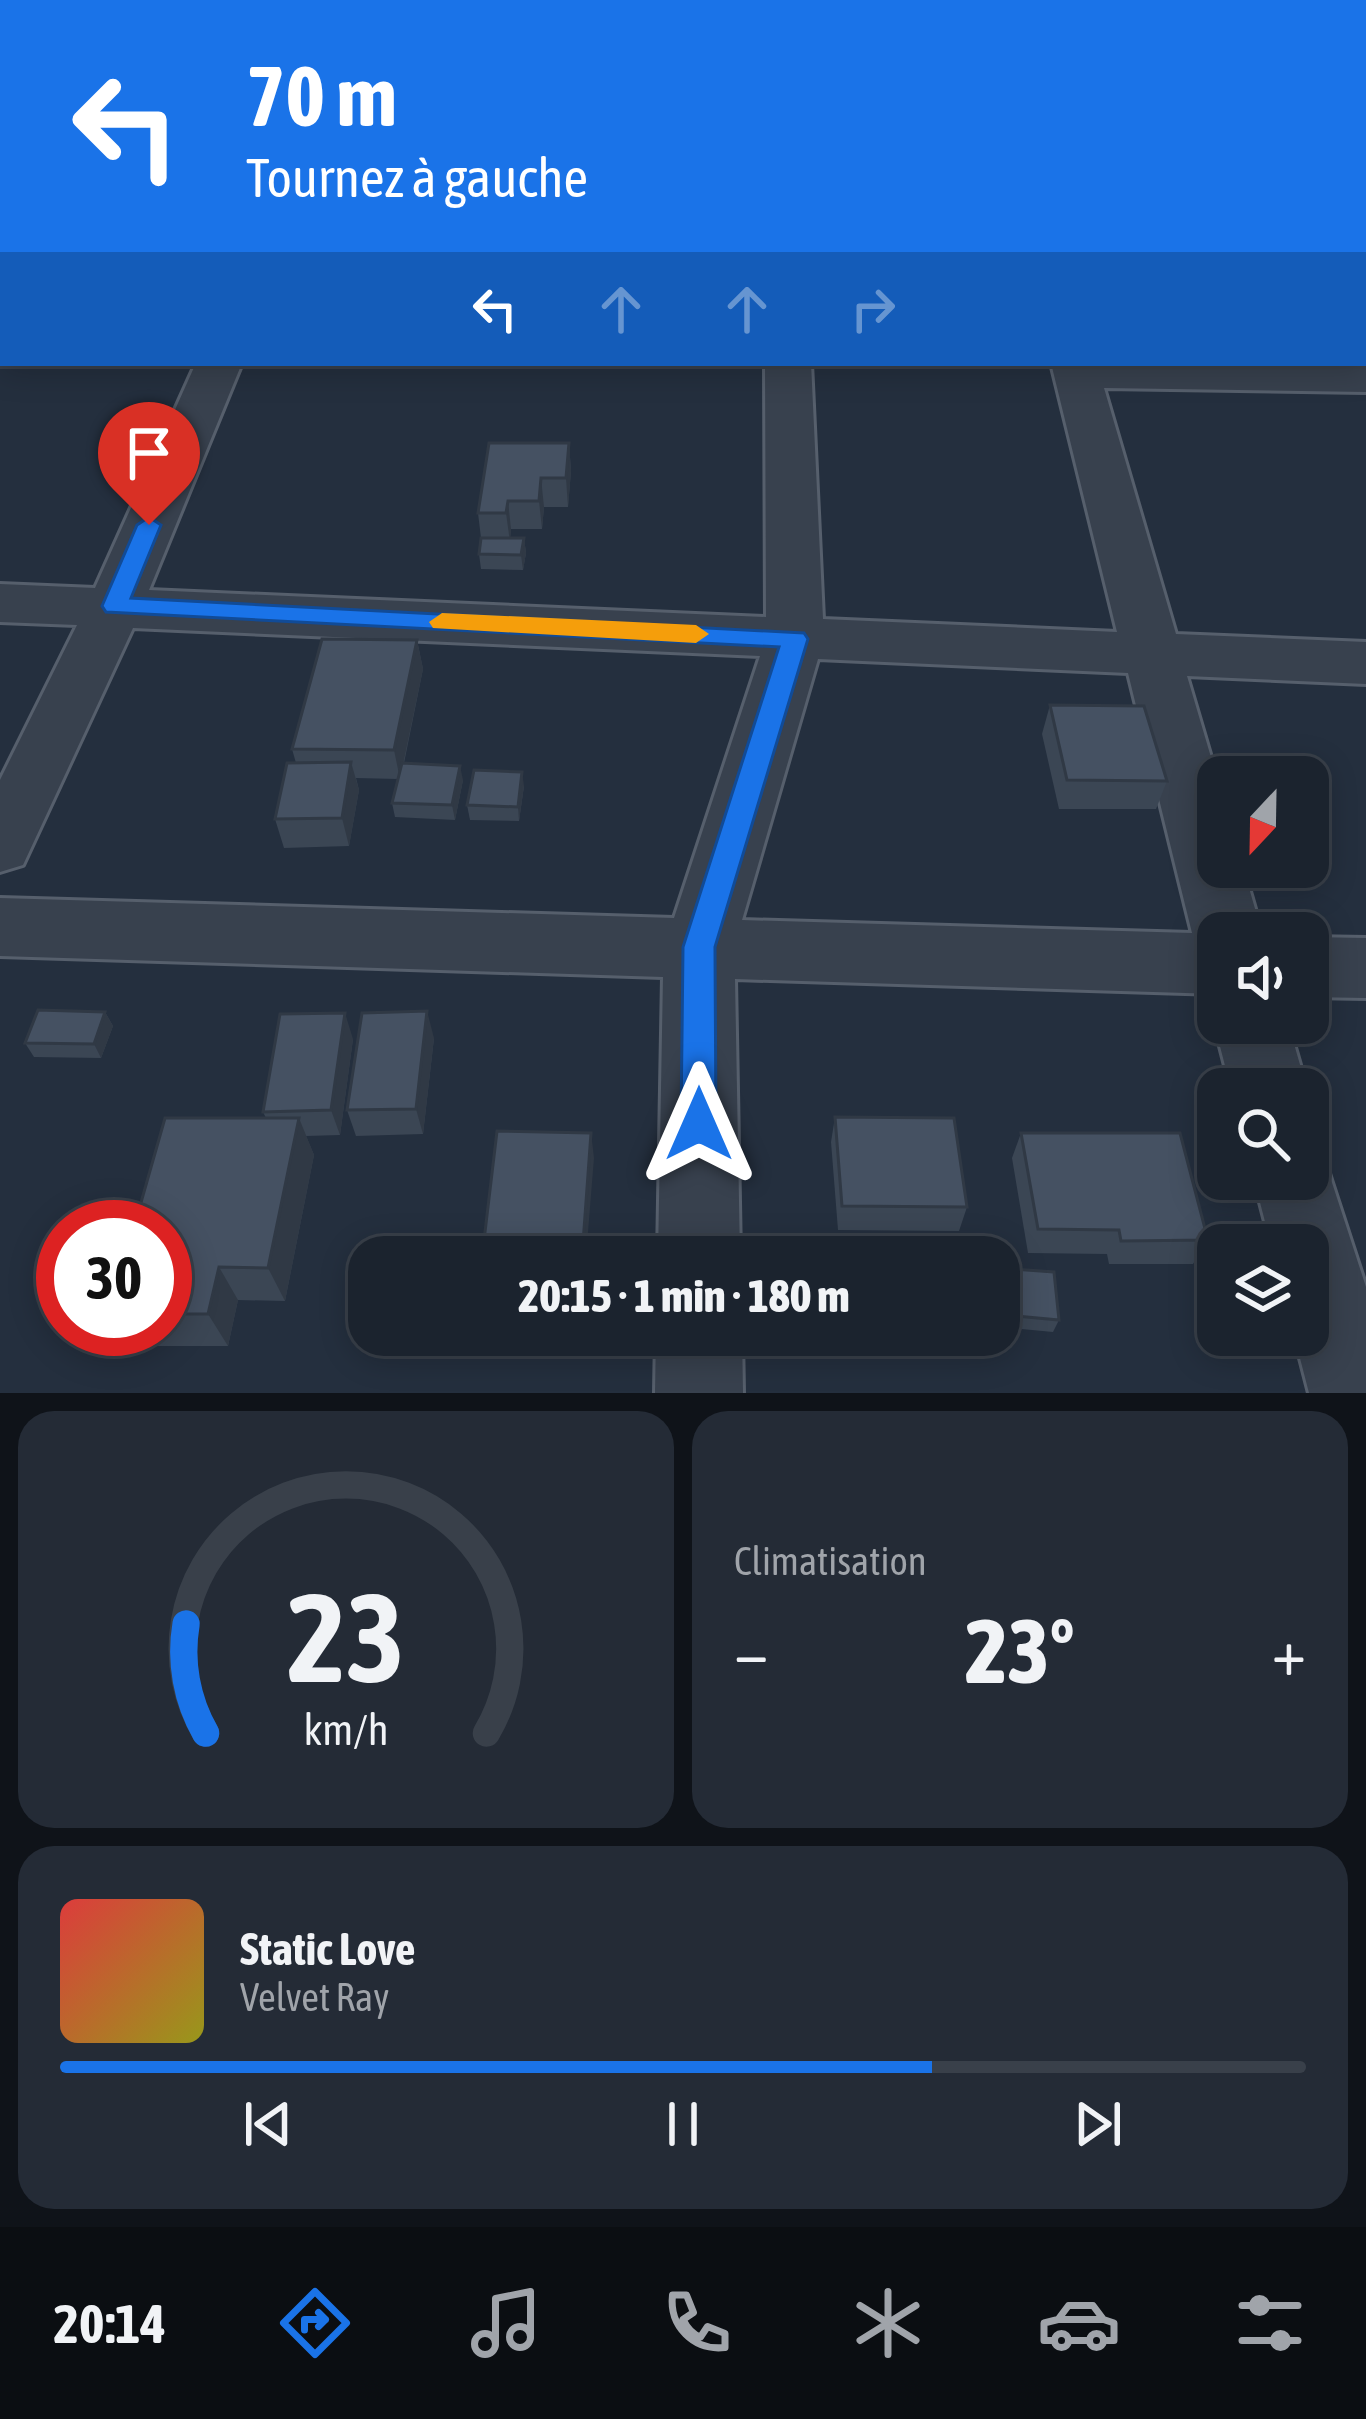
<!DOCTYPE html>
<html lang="fr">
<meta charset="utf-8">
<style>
:root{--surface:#1b232e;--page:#242b36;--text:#f1f3f6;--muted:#a0a4aa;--line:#39404a;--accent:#1a73e8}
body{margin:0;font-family:"Asap Condensed",sans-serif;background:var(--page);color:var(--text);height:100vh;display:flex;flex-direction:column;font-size:45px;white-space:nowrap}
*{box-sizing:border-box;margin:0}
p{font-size:39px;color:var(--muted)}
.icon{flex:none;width:66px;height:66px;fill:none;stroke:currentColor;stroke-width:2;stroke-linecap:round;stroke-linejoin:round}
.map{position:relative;height:1393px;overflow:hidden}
.details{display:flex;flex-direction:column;gap:18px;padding:18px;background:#0f1319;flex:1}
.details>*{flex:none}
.top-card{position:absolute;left:0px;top:0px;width:1368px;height:366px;box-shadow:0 6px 30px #0003,0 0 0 3px var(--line);background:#1a73e8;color:#fff;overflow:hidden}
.needle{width:78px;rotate:202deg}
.buttons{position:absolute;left:1197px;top:756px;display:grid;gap:24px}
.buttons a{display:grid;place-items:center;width:132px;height:132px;border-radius:24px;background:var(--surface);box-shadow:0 6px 30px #0003,0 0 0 3px var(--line);font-size:60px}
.speed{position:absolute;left:36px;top:1200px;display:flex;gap:24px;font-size:60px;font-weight:700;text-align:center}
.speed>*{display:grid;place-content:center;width:156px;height:156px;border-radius:50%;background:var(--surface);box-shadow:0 6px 30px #0003,0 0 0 3px var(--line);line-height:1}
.speed .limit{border:18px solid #d22;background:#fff;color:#111}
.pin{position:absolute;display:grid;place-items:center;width:102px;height:102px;color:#fff;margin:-123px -51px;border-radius:50% 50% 50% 0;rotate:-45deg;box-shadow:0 0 12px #0007}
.pin .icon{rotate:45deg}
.me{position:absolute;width:132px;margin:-66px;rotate:0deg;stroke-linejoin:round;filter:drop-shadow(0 0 9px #0008)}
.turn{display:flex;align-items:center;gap:42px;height:252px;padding:0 48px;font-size:54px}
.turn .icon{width:156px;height:156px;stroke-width:2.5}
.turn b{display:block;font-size:84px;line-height:102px}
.lanes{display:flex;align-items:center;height:114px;padding:0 48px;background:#0003;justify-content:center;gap:60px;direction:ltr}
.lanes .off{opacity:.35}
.big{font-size:90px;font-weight:800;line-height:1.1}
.details .tile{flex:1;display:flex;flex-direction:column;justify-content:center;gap:18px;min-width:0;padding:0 42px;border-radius:36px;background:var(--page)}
.details .dial{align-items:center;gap:0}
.dial svg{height:312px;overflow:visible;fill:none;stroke:var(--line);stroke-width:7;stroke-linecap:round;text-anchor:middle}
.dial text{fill:var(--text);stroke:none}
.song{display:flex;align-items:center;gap:36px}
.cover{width:144px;height:144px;border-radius:18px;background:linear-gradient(135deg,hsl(0 70% 55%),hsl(60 70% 35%))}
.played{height:12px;border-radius:6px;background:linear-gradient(90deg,var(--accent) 70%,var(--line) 70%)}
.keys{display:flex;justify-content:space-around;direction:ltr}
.heat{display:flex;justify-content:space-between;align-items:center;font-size:66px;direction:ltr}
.details .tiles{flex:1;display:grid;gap:18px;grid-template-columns:1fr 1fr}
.tile:last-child{grid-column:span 2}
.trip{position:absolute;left:348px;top:1236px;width:672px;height:120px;border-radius:36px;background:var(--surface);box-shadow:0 6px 30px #0003,0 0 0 3px var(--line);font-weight:800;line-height:120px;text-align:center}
.tabs{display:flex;height:192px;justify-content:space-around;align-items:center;background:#0b0e12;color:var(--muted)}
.tabs .icon{width:84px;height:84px}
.tabs .selected{color:var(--accent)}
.tabs b{font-size:54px;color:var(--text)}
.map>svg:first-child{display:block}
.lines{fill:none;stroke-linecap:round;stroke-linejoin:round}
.street-casing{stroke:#565f6c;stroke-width:6}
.street{fill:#38414e;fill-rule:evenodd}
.wall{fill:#3b4654}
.shaded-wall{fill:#303945}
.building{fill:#455162;stroke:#303945;stroke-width:3}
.route{fill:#1a73e8;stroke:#114b97;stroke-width:3}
.slow{fill:#f59e0b}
</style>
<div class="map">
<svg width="1366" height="1393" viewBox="0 0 1366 1393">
<rect width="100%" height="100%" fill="#242f3e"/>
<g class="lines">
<defs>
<g id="street">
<polygon points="355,0 387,0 354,3"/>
<polygon points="961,0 993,0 994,3 962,3"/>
<polygon points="1325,0 1365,0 1323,3"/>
<rect x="0" y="60" width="3" height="20"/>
<rect x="1365" y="92" width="1" height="22"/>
<rect x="1365" y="209" width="1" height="26"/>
<path d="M196,363H242L149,590L766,617L765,363H811L823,619L1117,632L1051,363L1366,364V392L1104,388L1176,634L1366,642V684L1187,676L1218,781V867H1243L1262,933H1218V994L735,979L740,1257H658L663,977L0,956V898L674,918L760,656L133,628L23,865L0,872V780L77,625L0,622V584L95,588ZM818,659L1128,673L1192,933L742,920Z"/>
<polygon points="1308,937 1366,938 1366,998 1308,997"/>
<polygon points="1218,1015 1218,1023 1288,1023 1307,1089 1231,1089 1214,1023"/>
<polygon points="1308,1146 1322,1152 1366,1287 1366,1393 1309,1393 1294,1335 1308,1335 1308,1245 1271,1245 1254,1179 1308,1179"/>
<polygon points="656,1335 742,1335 743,1393 655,1393"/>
</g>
</defs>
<use href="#street" class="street-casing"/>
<use href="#street" class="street"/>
</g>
<g class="wall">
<polygon points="569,443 571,471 568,507 544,507 542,529 511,529 510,538 524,538 526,553 523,570 481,569 479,554 481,538 478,513"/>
<polygon points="417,640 423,669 404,763 463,780 455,820 395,817 392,803 398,779 356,778 359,790 349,846 284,848 275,819 296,763 292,749"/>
<polygon points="1050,705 1167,781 1156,809 1059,809 1042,734"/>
<polygon points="524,786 519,821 470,820 467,805"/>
<polygon points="105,1012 113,1026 101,1058 34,1057 25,1043"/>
<polygon points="434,1038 423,1134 356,1136 347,1110"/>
<polygon points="353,1039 340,1135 306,1136 314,1155 285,1301 238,1300 228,1346 134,1346 121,1329 165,1329 165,1227 266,1118 263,1112"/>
<polygon points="835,1117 967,1207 959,1231 838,1230 831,1142"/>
<polygon points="1021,1133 1208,1240 1193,1264 1109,1264 1107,1254 1028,1253 1012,1158"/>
<polygon points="1012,1269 1059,1320 1053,1332 1010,1328 1007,1280"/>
<polygon points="815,1335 843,1335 844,1347 842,1358 817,1359"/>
</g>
<g class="shaded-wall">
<polygon points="569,443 571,471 568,507 566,478"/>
<polygon points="541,478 544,507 542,529 539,501"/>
<polygon points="508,501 511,529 510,542 506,513"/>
<polygon points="524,538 526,553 523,570 521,555"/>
<polygon points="417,640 423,669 400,779 394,750"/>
<polygon points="351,762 359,790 349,846 342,818"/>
<polygon points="460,766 463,780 455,820 452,805"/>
<polygon points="522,772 524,786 519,821 518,807"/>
<polygon points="427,1011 434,1038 423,1134 416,1109"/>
<polygon points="105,1012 113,1026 101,1058 94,1044"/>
<polygon points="345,1013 353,1039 340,1135 331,1110"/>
<polygon points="299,1118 314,1155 285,1301 268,1268"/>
<polygon points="591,1133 594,1158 586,1257 582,1257"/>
<polygon points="219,1267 238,1300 228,1346 208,1314"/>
</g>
<g class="building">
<polygon points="489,443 569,443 566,478 541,478 539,501 508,501 506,513 478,513"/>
<polygon points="481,538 524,538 521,555 479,554"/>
<polygon points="322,639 417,640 394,750 292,749"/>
<polygon points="1050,705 1144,706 1167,781 1067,780"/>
<polygon points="351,762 342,818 275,819 287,763"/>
<polygon points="402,763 460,766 452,805 392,803"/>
<polygon points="474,770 522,772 518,807 467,805"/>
<polygon points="38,1010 105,1012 94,1044 25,1043"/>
<polygon points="427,1011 416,1109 347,1110 362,1013"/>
<polygon points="345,1013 331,1110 263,1112 280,1014"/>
<polygon points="835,1117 954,1118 967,1207 842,1206"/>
<polygon points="165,1118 299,1118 268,1268 219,1267 208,1314 165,1314 165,1227 134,1227"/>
<polygon points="497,1131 591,1133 582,1257 482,1257"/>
<polygon points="1021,1133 1180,1133 1208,1240 1121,1241 1119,1230 1038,1229"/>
<polygon points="1012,1269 1054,1272 1059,1320 1016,1316"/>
<polygon points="818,1335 843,1335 844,1347 819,1348"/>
</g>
<polygon class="route" points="149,517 161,525 131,598 804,633 808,639 715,947 716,1124 711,1136 699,1140 686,1136 681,1124 683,947 779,647 106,612 102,606 137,525"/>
<polygon class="slow" points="442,613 696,625 709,634 696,643 433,628 429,622"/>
</svg>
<div class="buttons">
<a><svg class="needle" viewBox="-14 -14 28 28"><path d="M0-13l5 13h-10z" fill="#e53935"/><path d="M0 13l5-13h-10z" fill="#a0a4aa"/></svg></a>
<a><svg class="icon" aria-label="sound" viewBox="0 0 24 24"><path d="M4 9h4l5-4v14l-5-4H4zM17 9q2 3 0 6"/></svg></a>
<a><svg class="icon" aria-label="search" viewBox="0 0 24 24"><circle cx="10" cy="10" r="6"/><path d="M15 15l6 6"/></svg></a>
<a><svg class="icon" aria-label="layers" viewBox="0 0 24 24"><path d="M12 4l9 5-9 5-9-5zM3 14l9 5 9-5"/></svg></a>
</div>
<div class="speed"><div class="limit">30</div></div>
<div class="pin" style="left:149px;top:525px;background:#d93025"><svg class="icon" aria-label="arrive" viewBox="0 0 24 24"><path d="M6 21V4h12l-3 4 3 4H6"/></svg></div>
<svg class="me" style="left:699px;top:1124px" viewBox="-20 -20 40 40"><path d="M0-17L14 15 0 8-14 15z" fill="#1a73e8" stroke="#fff" stroke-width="4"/></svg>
<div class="trip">20:15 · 1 min · 180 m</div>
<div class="top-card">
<div class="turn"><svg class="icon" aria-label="left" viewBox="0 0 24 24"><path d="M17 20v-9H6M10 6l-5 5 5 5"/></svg><div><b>70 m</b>Tournez à gauche</div></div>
<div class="lanes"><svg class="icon" aria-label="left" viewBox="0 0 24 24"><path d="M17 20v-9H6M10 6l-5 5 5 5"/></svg><svg class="icon off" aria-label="ahead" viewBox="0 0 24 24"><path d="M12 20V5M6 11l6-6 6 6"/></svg><svg class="icon off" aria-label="ahead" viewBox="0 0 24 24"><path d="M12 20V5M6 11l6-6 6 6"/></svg><svg class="icon off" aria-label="right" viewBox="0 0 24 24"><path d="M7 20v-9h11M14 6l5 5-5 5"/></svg></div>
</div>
</div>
<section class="details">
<div class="tiles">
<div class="tile dial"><svg viewBox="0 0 100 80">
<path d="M14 69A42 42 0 1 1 86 69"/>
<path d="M14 69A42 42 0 0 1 9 41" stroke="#1a73e8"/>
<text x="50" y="56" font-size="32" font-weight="700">23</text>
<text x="50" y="72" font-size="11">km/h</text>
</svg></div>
<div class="tile"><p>Climatisation</p>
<div class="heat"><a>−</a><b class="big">23°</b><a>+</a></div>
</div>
<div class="tile">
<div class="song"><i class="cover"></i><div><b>Static Love</b><p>Velvet Ray</p></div></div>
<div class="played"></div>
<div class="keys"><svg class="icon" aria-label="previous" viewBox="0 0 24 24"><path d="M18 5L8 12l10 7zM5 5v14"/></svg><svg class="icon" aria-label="pause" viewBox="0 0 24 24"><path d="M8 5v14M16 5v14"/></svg><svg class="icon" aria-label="next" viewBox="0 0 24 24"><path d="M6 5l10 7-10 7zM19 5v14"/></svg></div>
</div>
</div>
</section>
<nav class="tabs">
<b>20:14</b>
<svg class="icon selected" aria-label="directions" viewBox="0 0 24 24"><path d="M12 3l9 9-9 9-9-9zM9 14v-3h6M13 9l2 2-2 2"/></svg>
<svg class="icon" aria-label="music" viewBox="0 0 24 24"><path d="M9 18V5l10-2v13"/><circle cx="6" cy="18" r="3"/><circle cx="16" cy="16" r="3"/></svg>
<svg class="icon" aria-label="phone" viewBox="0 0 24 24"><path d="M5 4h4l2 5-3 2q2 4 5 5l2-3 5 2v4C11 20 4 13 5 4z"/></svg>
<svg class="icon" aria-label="climate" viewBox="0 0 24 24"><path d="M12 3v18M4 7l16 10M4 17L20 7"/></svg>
<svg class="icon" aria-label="car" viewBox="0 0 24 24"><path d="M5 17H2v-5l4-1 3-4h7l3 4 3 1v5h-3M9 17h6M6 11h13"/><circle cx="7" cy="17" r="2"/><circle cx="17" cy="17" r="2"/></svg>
<svg class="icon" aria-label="filters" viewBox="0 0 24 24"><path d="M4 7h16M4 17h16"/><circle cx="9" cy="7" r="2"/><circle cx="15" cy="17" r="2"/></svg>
</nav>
